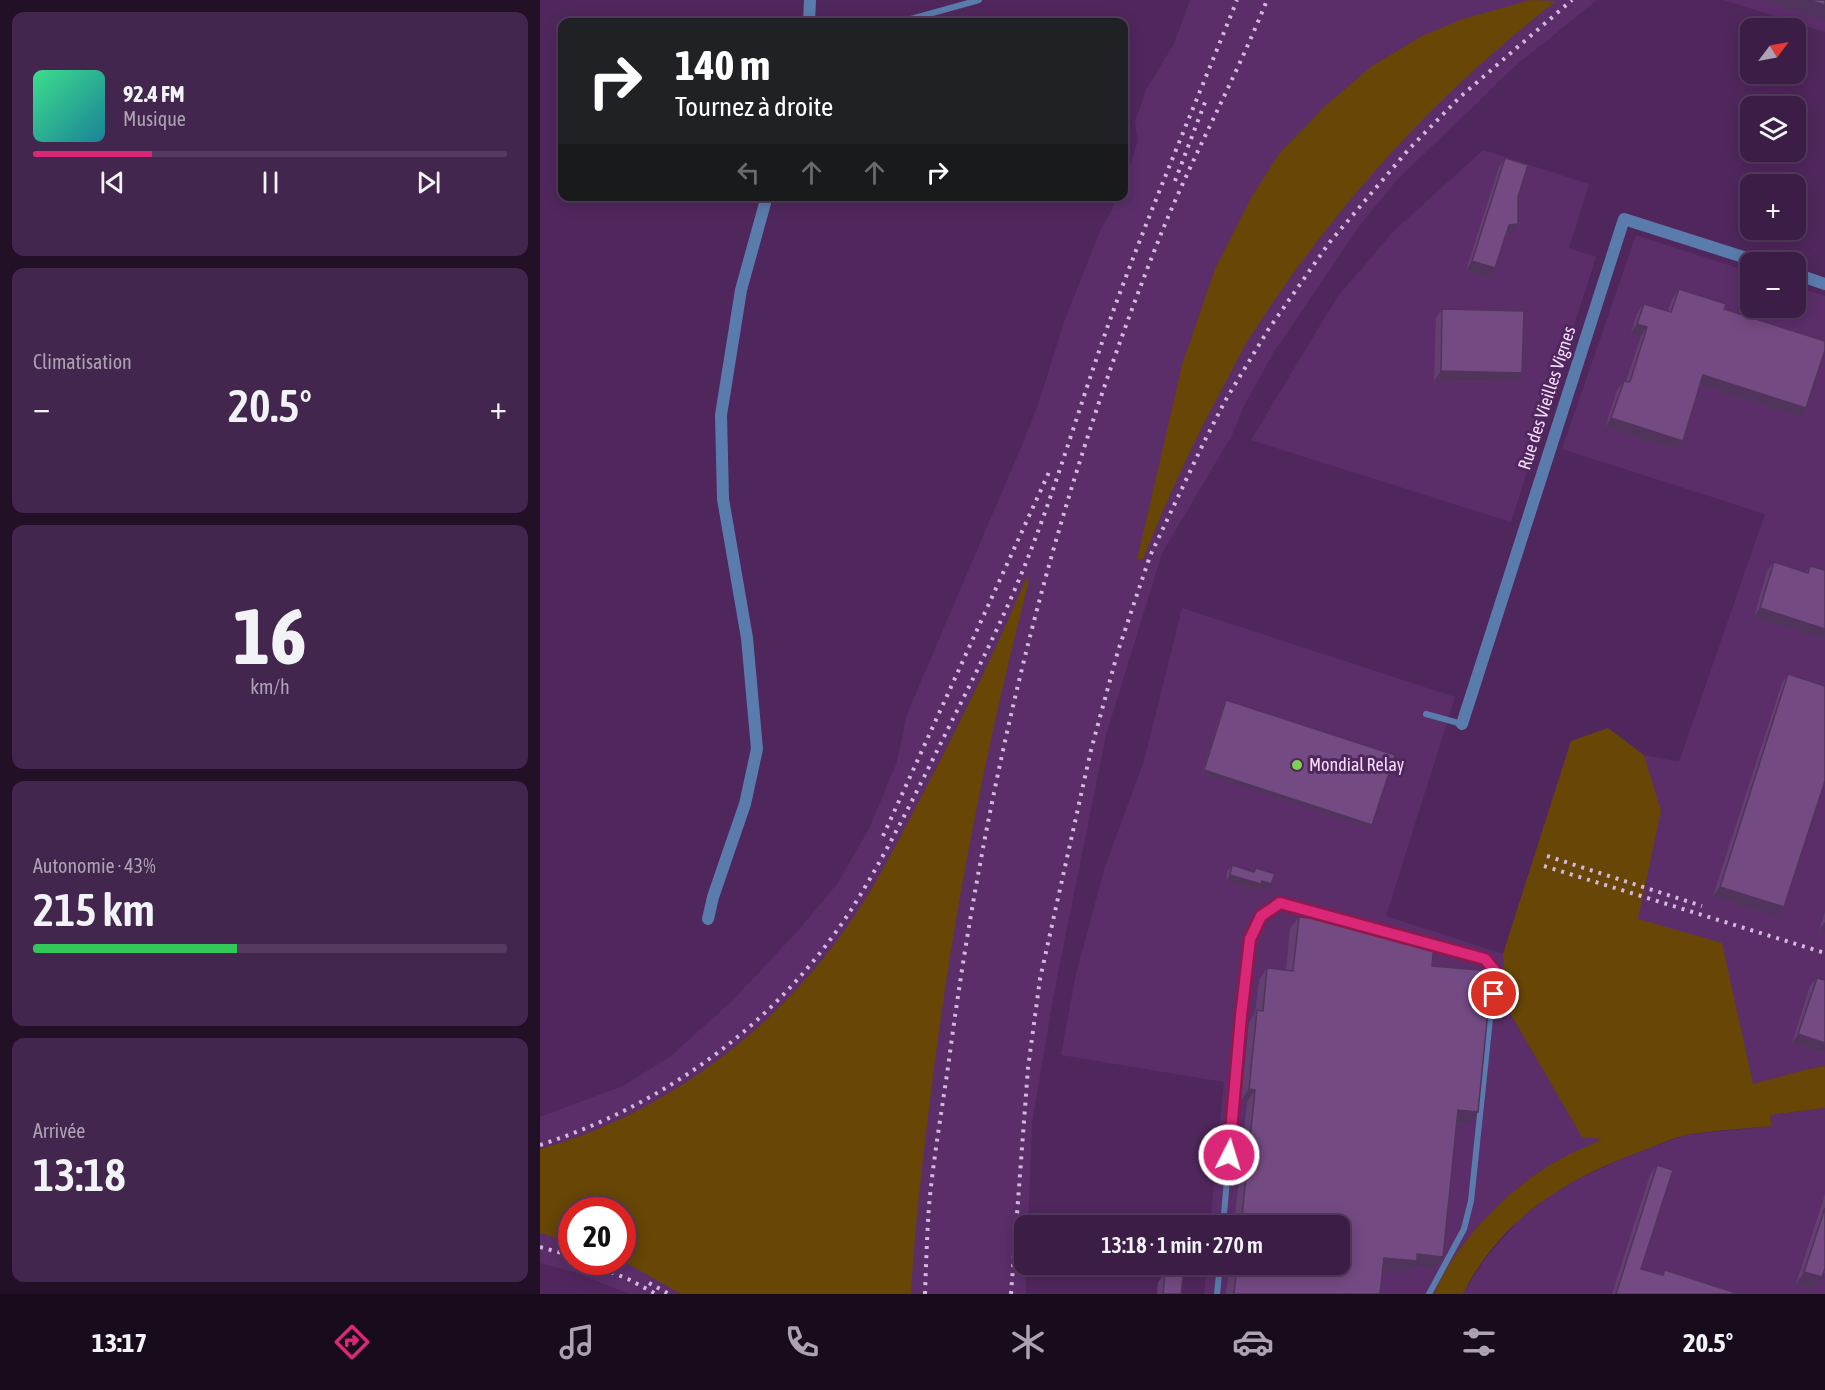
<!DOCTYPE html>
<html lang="fr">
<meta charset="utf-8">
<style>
:root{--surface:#3c1d46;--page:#43264d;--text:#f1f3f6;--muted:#aca2b3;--line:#553b5f;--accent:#db2777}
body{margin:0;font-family:"Asap Condensed",sans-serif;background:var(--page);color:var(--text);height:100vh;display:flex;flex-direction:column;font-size:22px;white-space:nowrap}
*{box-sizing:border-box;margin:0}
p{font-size:20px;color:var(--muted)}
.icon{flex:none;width:33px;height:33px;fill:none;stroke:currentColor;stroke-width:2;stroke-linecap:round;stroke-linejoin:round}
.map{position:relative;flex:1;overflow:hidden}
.drawer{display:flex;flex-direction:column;gap:12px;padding:12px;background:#211026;width:540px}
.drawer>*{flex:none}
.top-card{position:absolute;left:18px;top:18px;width:570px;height:183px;border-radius:12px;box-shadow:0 3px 15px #0003,0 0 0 2px var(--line);background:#202124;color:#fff;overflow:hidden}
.needle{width:39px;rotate:58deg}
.tools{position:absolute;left:1200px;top:18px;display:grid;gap:12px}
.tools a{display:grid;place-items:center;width:66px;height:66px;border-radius:12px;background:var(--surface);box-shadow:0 3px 15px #0003,0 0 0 2px var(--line);font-size:30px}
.speed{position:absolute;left:18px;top:1197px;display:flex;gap:12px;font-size:30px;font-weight:700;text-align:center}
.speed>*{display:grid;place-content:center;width:78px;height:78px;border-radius:50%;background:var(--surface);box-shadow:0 3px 15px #0003,0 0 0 2px var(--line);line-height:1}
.speed .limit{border:9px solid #d22;background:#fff;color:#111}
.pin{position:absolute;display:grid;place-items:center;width:51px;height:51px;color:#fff;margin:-26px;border:3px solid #fff;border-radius:50%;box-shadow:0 2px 6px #0007}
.me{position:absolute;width:66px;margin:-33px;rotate:5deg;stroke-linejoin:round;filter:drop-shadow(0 0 4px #0008)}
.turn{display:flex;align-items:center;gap:21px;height:126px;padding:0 18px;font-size:27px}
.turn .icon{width:78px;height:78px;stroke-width:2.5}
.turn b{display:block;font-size:42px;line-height:51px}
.lanes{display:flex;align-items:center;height:57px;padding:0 18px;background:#0003;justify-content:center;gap:30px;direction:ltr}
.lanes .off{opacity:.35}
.big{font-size:45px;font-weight:600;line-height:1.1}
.drawer .tile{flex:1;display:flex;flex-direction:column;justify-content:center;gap:9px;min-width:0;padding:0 21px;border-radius:12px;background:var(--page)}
.drawer .dial{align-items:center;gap:0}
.dial b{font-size:78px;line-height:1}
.song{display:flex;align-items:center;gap:18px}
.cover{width:72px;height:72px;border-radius:9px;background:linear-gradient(135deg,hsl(150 70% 55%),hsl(190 70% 35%))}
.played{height:6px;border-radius:3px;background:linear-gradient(90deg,var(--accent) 25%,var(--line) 25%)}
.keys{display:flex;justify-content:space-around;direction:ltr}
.heat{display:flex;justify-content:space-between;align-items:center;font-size:33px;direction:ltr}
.charge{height:9px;border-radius:4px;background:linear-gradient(90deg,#34c759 43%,var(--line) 0)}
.trip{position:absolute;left:474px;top:1215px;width:336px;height:60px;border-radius:12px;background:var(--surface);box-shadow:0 3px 15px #0003,0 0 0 2px var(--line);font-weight:600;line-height:60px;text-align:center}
.dock{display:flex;height:96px;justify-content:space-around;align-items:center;background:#180c1c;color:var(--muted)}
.dock .icon{width:42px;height:42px}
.dock .selected{color:var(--accent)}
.dock b{font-size:27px;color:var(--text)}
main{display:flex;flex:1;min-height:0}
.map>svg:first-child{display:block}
.built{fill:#5b2e6a;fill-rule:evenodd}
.green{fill:#674606}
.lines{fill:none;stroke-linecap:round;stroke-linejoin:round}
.service{stroke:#5a7cac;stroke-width:6}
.minor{stroke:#5a7cac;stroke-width:12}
.rail{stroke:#d3b8dd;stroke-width:4;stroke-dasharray:3 6;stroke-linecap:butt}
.wall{fill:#644071}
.shaded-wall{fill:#51345c}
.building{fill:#744a83;stroke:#51345c;stroke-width:1.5}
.route-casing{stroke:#8e194d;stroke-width:15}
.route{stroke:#db2777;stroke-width:10}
.poi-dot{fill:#7cd155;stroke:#50275d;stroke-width:2}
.labels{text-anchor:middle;stroke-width:6;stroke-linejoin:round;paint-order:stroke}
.street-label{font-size:18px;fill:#f4dcfd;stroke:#50275d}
.poi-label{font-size:18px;fill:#f4dcfd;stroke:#50275d;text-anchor:start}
</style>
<main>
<section class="drawer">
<div class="tile">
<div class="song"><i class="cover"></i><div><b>92.4 FM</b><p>Musique</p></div></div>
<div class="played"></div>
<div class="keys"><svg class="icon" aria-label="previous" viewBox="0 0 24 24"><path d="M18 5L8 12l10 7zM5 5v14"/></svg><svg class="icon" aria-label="pause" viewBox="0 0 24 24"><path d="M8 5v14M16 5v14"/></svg><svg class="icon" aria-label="next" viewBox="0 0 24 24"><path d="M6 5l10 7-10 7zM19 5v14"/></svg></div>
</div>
<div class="tile"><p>Climatisation</p>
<div class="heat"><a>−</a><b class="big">20.5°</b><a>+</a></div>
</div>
<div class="tile dial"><b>16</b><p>km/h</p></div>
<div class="tile"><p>Autonomie · 43%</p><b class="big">215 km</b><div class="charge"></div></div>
<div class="tile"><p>Arrivée</p><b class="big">13:18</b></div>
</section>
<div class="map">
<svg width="1285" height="1294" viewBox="0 0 1285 1294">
<rect width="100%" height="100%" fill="#50275d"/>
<g class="built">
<path d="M650,0H1057L974,67L857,180L823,221L733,353L703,408L692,435L622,553L566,735L514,993L492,1123L488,1225L484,1226L486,1294H90L33,1272L0,1263V1117L83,1086L131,1056L194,999L255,934L297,884L329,829L357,762L367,714L480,450L499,402L524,322L558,236L578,197L584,196V185L598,140L595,122L606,90L634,44ZM32,1210H82V1262H32Z"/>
<polygon points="1184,0 1285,0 1285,32"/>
<polygon points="943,150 1049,184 1029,248 1056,257 971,522 711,440 798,296 854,231"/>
<polygon points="1096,235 1210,272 1210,308 1256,308 1256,287 1285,296 1285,1066 1268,1069 1063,1138 898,1285 894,1294 664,1294 667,1265 800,1264 800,1226 670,1225 684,1082 521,1055 536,974 565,867 603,764 642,608 915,697 846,916 963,954 1031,741 1068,728 1104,755 1139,762 1225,514 1022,449"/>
<polygon points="1285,1108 1285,1294 923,1294 945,1259 979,1220 1012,1193 1034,1181 1084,1158 1145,1135 1232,1126 1230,1115"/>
</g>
<g class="green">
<path d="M990,0L1016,1C991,21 966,41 943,62C857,139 776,234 714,331C703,347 695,365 685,383C654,440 627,499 603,559L597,560L642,365L675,269L711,198L739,154L783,108L832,66L882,36L923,19Z"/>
<path d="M486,578L489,581C443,757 409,936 388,1117C381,1176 374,1235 371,1294H141L83,1261L82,1210H32L31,1242L0,1233V1149C123,1115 237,1029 309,924C339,881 362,833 387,786C422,718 457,649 486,578Z"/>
<path d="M1068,728L1104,755L1121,811L1098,919L1182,943L1213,1084L1268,1069L1285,1066V1108L1230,1115L1232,1126C1204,1129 1174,1130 1146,1135C1131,1138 1114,1147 1099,1152C1024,1180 960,1219 923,1294H894C916,1242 971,1185 1021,1159C1034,1151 1049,1146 1062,1139L1042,1137L966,1006L963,954L1031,741Z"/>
</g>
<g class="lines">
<g class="service">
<polyline points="360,22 439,0"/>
<polyline points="886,714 922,724"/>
<polyline points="842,931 945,959 955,971 931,1201 924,1229 889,1294"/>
<polyline points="683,1226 701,1015 710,939 721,916 740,904 815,924"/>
<polyline points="677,1294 680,1264"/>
</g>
<g class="minor">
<polyline points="269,22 270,0"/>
<polyline points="1256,274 1285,284"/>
<polyline points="922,724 1084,219 1219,262"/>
<polyline points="168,919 173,897 205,804 217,749 207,638 183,499 181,415 201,290 227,196"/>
</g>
<g class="rail">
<polyline points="635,181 667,97"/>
<polyline points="343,836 510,470"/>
<polyline points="1007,856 1162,906"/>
<polyline points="1004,866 1285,953"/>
<path d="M0,1145C127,1104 238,1022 311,910C342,861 368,809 394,757C427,690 462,624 489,555C518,481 540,405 566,331C606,219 653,110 697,0"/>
<polyline points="0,1247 32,1256"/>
<polyline points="46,1262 88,1279 116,1294"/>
<polyline points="109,1283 129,1294"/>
<path d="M385,1294C386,1265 387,1235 389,1206C394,1152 404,1099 411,1045C449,766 516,496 621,234C653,155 695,80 727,0"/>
<polyline points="471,1294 488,1068 500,979 551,750 578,651 610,556 664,442 685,401 728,330 789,243 869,149 920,97 1032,0"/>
</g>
</g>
<g class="wall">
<polygon points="965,158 978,197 971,233 966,234 949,277 926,270 959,167"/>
<polygon points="1139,289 1184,309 1260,417 1160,385 1143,441 1136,450 1065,427 1077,390 1084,381 1086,381 1101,336 1091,333 1097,313 1104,304 1128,311 1133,298"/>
<polygon points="902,309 976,382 894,381 896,318"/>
<polygon points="1234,562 1266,572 1270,566 1285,570 1214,617 1227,571"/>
<polygon points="1248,674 1238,917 1173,896 1242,683"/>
<polygon points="686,700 830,828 662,773 684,703"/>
<polygon points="692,865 713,872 716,868 731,884 727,890 718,887 716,890 686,881 687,871"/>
<polygon points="1285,912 1285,931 1279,930"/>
<polygon points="759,917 847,939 892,966 930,1124 916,1123 895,1269 873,1267 868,1273 843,1270 840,1294 686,1294 690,1264 800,1264 800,1226 694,1226 707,1102 701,1101 709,1022 715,1013 719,980 727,968 746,970 750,929"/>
<polygon points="1277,978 1284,1049 1282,1053 1252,1043 1270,986"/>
<polygon points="1117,1165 1101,1269 1122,1275 1125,1270 1199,1294 1072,1294 1110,1175"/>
<polygon points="1285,1194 1285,1273 1283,1273 1273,1289 1256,1284"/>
<polygon points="625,1273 641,1294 617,1294 618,1282"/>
</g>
<g class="shaded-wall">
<polygon points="1223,0 1269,0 1285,5 1285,20"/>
<polygon points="978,224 971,233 963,234 969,225"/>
<polygon points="932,261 955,268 949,277 926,270"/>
<polygon points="1097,324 1107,327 1101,336 1091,333"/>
<polygon points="901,371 982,373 976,382 894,381"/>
<polygon points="1163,375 1266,408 1260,417 1157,384"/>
<polygon points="1071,418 1143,441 1136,450 1065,427"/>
<polygon points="1220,608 1285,629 1285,639 1214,617"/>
<polygon points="664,770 832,825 830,828 662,773"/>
<polygon points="690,875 722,881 731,884 727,890 718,887 716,890 686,881"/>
<polygon points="1180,887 1244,907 1238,917 1173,896"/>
<polygon points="1285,922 1285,931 1279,930"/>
<polygon points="1258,1034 1285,1043 1285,1050 1284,1049 1282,1053 1252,1043"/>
<polygon points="709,1089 715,1090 707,1102 701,1101"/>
<polygon points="918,1110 938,1112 930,1124 909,1122"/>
<polygon points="877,1254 903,1257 895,1269 873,1267 868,1273 835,1270 844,1258"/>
<polygon points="1264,1272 1282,1277 1273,1289 1256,1284"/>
</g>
<g class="building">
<polygon points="1269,0 1285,0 1285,5"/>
<polygon points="965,158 988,165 978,197 978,224 969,225 955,268 932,261"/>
<polygon points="1139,289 1186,304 1184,309 1285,341 1285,350 1266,408 1163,375 1143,441 1071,418 1084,381 1090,382 1107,327 1097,324 1104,304 1131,312"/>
<polygon points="902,309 984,311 982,373 901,371"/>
<polygon points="1234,562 1268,573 1270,566 1285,570 1285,629 1220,608"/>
<polygon points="1248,674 1285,686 1285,781 1244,907 1180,887"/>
<polygon points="686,700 855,755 832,825 664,770"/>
<polygon points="692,865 714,872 716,868 735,874 731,884 722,881 721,884 690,875"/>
<polygon points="759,917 848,926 847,939 894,943 892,966 952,971 938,1112 918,1110 903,1257 877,1254 877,1261 844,1258 840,1294 694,1294 697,1264 800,1264 800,1226 701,1226 715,1090 709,1089 717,1010 723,1011 727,968 753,971"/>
<polygon points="1277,978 1285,980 1285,1043 1258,1034"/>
<polygon points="1117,1165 1133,1170 1101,1269 1123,1275 1125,1270 1199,1294 1076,1294"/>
<polygon points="1285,1208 1285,1268 1282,1277 1264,1272"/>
<polygon points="625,1273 643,1275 641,1294 623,1294"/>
</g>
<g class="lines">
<defs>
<polyline id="route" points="689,1155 701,1016 710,939 721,916 740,903 945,959 955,971 954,994"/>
</defs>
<use href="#route" class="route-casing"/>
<use href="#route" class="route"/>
</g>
<circle class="poi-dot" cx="757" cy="765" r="6"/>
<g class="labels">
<g class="street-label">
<text transform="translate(1007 398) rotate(-72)" y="6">Rue des Vieilles Vignes</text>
</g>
<g class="poi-label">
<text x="769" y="771">Mondial Relay</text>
</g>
</g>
</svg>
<div class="tools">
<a><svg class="needle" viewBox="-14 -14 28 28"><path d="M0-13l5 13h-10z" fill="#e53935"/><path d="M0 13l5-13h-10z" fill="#aca2b3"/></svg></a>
<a><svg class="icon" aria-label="layers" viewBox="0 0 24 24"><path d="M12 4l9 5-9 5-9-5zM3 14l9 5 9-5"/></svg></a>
<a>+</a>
<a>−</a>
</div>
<div class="speed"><div class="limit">20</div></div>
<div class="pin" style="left:954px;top:994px;background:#d93025"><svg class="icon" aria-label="arrive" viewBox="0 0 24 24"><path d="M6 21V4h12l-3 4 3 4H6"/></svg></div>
<svg class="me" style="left:689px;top:1155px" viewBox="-20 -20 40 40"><circle r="17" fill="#db2777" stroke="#fff" stroke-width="3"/><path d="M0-11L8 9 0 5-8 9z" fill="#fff"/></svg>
<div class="trip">13:18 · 1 min · 270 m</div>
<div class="top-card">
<div class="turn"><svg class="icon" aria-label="right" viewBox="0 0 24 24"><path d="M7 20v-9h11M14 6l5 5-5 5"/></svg><div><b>140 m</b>Tournez à droite</div></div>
<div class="lanes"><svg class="icon off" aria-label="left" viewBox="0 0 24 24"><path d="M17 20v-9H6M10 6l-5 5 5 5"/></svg><svg class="icon off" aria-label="ahead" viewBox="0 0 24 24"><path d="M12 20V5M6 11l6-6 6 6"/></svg><svg class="icon off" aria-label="ahead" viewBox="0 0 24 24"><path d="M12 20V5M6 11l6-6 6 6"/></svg><svg class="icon" aria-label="right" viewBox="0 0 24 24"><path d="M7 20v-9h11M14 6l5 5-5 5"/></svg></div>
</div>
</div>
</main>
<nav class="dock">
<b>13:17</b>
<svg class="icon selected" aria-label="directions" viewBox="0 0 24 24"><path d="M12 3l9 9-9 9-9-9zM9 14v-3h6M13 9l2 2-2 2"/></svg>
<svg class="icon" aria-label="music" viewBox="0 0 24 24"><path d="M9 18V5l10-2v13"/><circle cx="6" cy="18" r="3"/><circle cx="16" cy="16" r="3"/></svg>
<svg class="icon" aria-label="phone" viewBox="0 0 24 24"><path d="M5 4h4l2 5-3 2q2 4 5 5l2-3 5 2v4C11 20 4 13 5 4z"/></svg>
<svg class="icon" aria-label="climate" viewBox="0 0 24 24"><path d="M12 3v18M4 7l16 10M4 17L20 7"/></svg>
<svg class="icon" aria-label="car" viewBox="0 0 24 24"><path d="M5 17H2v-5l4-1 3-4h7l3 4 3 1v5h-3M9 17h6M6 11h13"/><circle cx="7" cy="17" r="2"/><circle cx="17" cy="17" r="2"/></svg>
<svg class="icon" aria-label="filters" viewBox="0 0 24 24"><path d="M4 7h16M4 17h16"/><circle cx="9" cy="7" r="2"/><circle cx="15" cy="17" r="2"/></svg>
<b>20.5°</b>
</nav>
